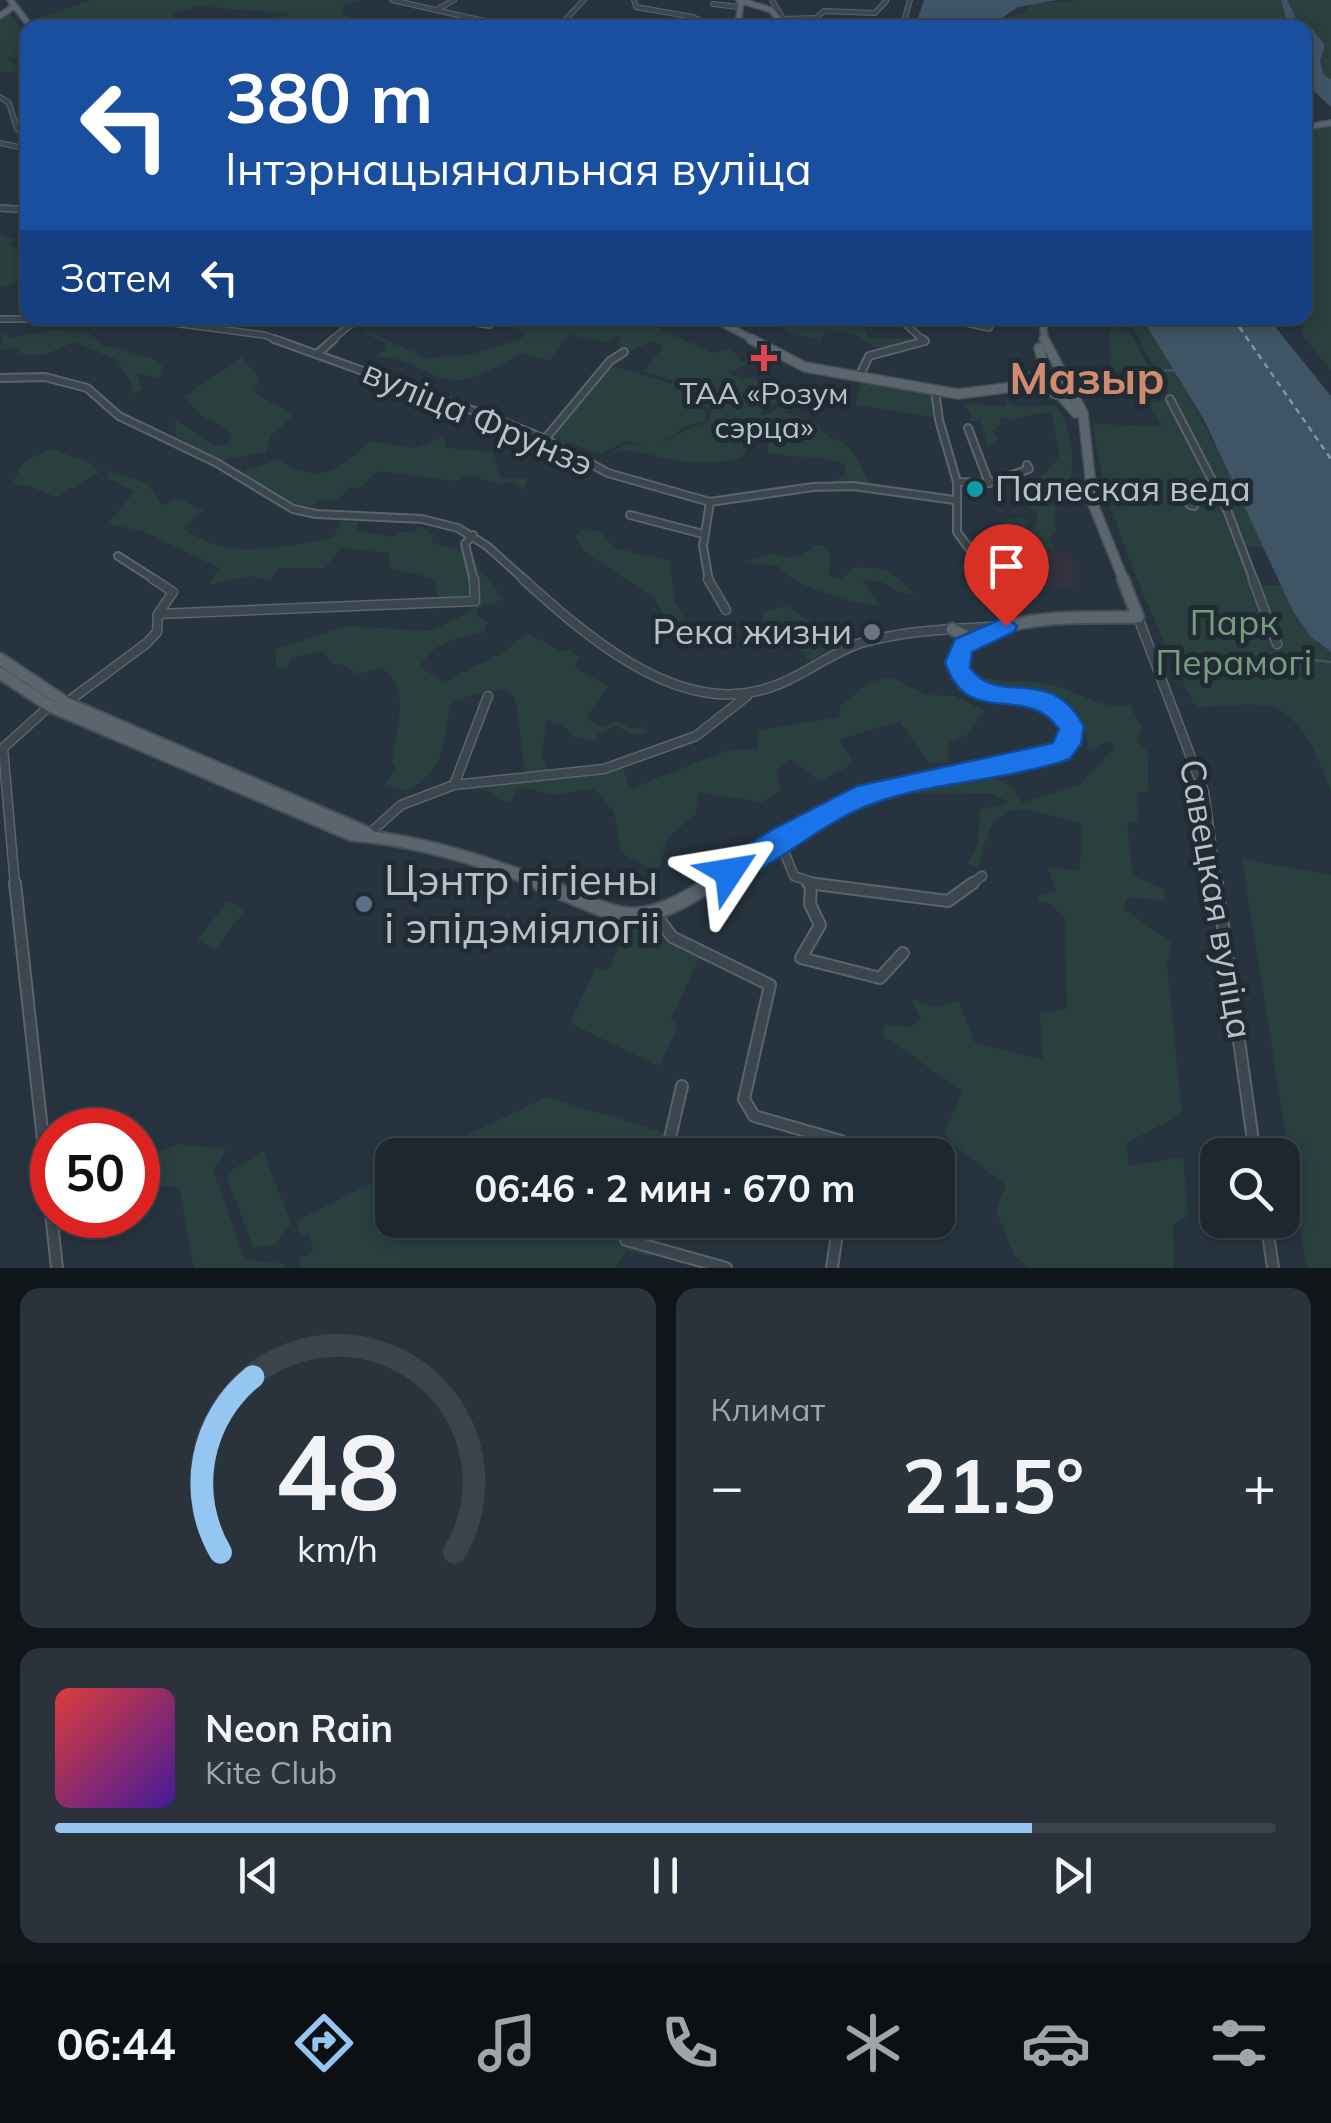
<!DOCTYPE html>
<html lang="ru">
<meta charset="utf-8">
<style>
:root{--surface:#1d272f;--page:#2a333b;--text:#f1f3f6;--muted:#a0a5aa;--line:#3b444b;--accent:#95c5f1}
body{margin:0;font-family:Mulish,sans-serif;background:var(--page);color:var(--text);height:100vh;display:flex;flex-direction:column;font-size:38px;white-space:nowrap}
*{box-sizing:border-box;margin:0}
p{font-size:32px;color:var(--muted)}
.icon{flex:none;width:55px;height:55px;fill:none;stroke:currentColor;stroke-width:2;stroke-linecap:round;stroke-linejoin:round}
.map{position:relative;height:1268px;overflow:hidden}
.panel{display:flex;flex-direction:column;gap:20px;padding:20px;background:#10151a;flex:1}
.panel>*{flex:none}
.hud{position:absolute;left:20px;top:20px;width:1292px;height:305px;border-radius:20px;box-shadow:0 5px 15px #0003,0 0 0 2px var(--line);background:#1a4fa0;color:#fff;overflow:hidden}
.buttons{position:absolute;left:1200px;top:1138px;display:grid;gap:20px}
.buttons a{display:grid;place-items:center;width:100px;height:100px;border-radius:20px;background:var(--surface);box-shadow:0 5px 15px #0003,0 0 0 2px var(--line);font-size:50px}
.speed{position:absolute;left:30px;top:1108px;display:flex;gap:20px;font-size:50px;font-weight:700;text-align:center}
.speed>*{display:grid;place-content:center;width:130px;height:130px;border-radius:50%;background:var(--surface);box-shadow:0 5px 15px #0003,0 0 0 2px var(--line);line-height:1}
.speed .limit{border:15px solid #d22;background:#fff;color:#111}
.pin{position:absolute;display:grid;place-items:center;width:85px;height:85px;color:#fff;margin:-102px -42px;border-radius:50% 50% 50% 0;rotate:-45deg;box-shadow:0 0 10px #0007}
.pin .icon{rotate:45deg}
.me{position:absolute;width:110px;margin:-55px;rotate:57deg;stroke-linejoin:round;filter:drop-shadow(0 0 8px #0008)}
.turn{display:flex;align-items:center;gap:35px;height:210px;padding:0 40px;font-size:45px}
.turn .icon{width:130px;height:130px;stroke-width:2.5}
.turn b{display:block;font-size:70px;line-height:85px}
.then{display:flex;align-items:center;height:95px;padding:0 40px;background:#0003;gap:20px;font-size:38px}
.big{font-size:75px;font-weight:700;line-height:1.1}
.panel .card{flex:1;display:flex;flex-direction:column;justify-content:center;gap:15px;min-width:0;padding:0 35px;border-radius:20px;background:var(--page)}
.panel .dial{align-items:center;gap:0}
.dial svg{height:260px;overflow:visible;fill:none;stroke:var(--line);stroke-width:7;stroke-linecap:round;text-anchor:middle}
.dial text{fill:var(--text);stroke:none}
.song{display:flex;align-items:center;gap:30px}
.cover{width:120px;height:120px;border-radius:15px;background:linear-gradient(135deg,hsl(0 70% 55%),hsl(260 70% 35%))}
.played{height:10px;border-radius:5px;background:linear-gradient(90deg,var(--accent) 80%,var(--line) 80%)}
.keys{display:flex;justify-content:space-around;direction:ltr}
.heat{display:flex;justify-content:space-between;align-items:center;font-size:55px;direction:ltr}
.panel .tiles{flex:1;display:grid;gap:20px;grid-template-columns:1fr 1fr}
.card:last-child{grid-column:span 2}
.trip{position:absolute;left:375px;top:1138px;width:580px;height:100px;border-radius:20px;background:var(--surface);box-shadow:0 5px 15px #0003,0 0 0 2px var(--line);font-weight:700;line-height:100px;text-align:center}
.tabs{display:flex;height:160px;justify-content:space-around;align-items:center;background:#0c1013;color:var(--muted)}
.tabs .icon{width:70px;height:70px}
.tabs .active{color:var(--accent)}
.tabs b{font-size:45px;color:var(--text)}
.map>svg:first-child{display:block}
.medical{fill:#333340}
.green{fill:#29403f}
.water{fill:#3f5566}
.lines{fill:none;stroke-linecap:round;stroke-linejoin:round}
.stream{stroke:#3f5566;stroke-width:2.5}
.ferry{stroke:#7b96aa;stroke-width:2.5;stroke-dasharray:6 5;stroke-linecap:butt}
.minor-far4-casing{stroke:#59646c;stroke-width:6}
.minor-far3-casing{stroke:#59646c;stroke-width:8}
.minor-far2-casing{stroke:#59646c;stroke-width:10}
.minor-far1-casing{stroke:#59646c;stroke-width:11}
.minor-casing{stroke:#59646c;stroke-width:14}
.major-far4-casing{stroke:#454f58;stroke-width:8}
.major-far3-casing{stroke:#454f58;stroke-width:9}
.major-far2-casing{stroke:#454f58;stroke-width:12}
.major-far1-casing{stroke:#454f58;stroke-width:15}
.major-casing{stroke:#454f58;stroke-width:18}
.minor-far4{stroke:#3b464f;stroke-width:4}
.minor-far3{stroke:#3b464f;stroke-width:5}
.minor-far2{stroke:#3b464f;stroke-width:6}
.minor-far1{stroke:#3b464f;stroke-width:8}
.minor{stroke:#3b464f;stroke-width:10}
.major-far4{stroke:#5a656e;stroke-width:5}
.major-far3{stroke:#5a656e;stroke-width:6}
.major-far2{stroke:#5a656e;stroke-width:9}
.major-far1{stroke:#5a656e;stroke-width:11}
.major{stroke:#5a656e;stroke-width:14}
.route{fill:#1a73e8;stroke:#114b97;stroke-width:2.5}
.health-dot{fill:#e0444e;stroke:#202b34;stroke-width:4}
.culture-dot{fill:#0f9aa8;stroke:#202b34;stroke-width:4}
.worship-dot{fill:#6b7280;stroke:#202b34;stroke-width:4}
.service-dot{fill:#5c6f8a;stroke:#202b34;stroke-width:4}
.labels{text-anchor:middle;stroke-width:10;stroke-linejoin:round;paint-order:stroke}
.far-poi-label{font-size:30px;fill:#b8c1c9;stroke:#202b34}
.street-label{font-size:35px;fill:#b8c1c9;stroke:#202b34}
.poi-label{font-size:35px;fill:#b8c1c9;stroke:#202b34;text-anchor:start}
.park-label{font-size:35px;fill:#789d7b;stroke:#202b34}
.near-poi-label{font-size:42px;fill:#b8c1c9;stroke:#202b34;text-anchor:start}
.far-town-label{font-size:45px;font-weight:bold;fill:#ce8b6e;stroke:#202b34}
</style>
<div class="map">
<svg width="1331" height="1268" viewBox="0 0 1331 1268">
<rect width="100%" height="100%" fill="#27343f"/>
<polygon class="medical" points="1044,549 1073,553 1074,588 1011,584 1019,566 1038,566 1037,551"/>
<g class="green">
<path d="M91,0H362L342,7V13C354,23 384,23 402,27H229L292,14L198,6L171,14L175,21L156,17L147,20L153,23L127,27H38L33,20Z"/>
<polygon points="1083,0 1281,0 1286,18 1295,27 1002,28 1004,20 1024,13 1031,4"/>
<polygon points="1287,0 1331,0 1331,79 1324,75 1320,62 1325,45 1307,23 1297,21"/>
<polygon points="10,14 27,37 27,57 7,58 27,72 23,77 14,72 0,73 0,17"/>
<polygon points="1331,125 1331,371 1303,336 1303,323 1297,318 1305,318 1305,129"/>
<polygon points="0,235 17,239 9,244 27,255 27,288 20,283 0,287"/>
<path d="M544,318H658L650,325L713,353L732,348L739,360L751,363L729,373L743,380L752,377L759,381V386L778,403L760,413L763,416L791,402L784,412L814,421L829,438C852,440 861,467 870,486L827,484L845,476V465C820,452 794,461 767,452L770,436L757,429L741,458C717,464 692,464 668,459C648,455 632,448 612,452L625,444L647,446L626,441L600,454L550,436L609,365L674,384L705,413L704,421L686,426L656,448L687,429L708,422L713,408L703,406L709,402L701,404L679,383L644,371L663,347L654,341L631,350L616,345L622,339L618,336L604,342L569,335L549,361L524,353C501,364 467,388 441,378C417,369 398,355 374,357L385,349L386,343L363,333L367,331L426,358L468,355L521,339L524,333L511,326V322Z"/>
<path d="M767,318H863L860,322L869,337L917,339C889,353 880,350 856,336C852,333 835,331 826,329L820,344L818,340L795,335Z"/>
<path d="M1128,318H1142C1190,390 1226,469 1265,548L1243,546L1259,585H1284C1294,612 1305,637 1331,652V791C1318,759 1302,707 1259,705C1238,703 1216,708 1195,707C1158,629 1100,509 1094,424L1163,426L1148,402L1172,400Z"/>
<polygon points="1113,327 1131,334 1151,371 1111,372 1109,334"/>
<polygon points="52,330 92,334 101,345 152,358 163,367 160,379 136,373 143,389 134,394 130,381 118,365 122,362 74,342 44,355 16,355 22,347 0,350 4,333 11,338"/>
<polygon points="242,357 260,380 254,391 257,395 295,415 271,435 266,452 222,461 176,436 175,419 214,446 230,443 231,431 200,415 184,397"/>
<polygon points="862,380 926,392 931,396 934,417 855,405"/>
<path d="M1007,400L1019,407L1054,405C1071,421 1075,461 1070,480L1064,484L1052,481L1046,488L1048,497L1058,503L1053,519L1056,531L1048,539L1055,548L1039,554L1041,562L1036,568L1021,567L1020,578L1025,580L1017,586L1007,584L1009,562L1006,558L987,556L995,551L993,546L985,547L986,551L980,555L970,541L989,539V531H994L999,539L1011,535L1007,532L1017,524L1002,529L1003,520L1021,517L1030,522L1026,527L1030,529L1037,522V513L1024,502L1036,504L1023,494L1036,493L1039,478C1074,450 1052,448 1053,415C1038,409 1024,418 1013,420L1001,417L1000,425L993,431L999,438L994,445H987L981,420L969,421L971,416L964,404L1006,406Z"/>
<path d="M443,437L446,448L493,452L501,478H529L522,490L512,482L499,484L469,475L455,481L378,471L359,488L349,487L339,500L320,501L308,508L269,494L243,472L278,459C321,486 335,472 370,441L414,448Z"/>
<polygon points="50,448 92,464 99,473 56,497 27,485 12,485 22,464"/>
<path d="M108,470L148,484L162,506L178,498L204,511L183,527C223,563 285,546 333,538L341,521L359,522L355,530L391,537L402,532H413L421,526L433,535L432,543L463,552L470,567L471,599L438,597L435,579L390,568L389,553L340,548L325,568H278L270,581L250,576L208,585L219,568L142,531L108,524L135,491L107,478Z"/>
<polygon points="586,528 600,532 614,548 670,561 675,602 689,627 671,626 654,598 584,552 575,536"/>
<path d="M815,545H823L830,554L829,575L841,579L855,567L886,569L915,593C891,597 893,577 862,581L881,607C854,603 793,588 778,566L746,562L774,553C791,561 801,557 815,545Z"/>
<path d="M475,563L504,599L478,608L476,616L488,622L483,633C458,637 432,642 420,667L444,682C477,663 502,659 527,632L560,652L570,649L580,658L574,666L608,687L586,718L601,727L618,721L633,729L645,727L648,732L633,735L616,726L597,734L596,742L571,736L565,726L547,720L541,755L548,771L525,772L516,702L509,690H488L451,702C442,744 448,769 405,791L385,784L397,769L392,762C395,730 413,691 382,668L357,674L344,665L334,664L322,651L291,658L286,670L276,668V649L346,626L431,631L469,613L479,601Z"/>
<polygon points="787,606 814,625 809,631 826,650 810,661 794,644 781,648 767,634 762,612"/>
<path d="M976,675C1004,685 1021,679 1047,684C1077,689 1099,711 1130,705L1142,729L1137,740L1148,753V791L1137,793L1139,822L1127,823L1133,876L1164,889L1167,900L1126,898L1124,909L1172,943L1167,964L1182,1114L1126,1143L1129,1166L1183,1157L1188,1216L1173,1225L1174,1268H1028L1014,1255L996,1210L1006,1185L951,1143L945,1132L963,1091L883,1036L884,1025L911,1027L921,1019L910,998L936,1007L958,1001L975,1043L1043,1060L1040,1013L1067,1009L1065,918L1051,904L1037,900L1039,895L1056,891L1048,868L1080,870L1082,824C1021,808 993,789 979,868L968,864L978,844L980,810L1009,802L991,793L901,794L998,778L1011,787L1021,803L1079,785L1115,747L1107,741L1089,752C1080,670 1022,706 973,676Z"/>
<polygon points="890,677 927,695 954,696 985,711 967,735 949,742 948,762 929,763 899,721 839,740 853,763 821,782 792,760 776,770 781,790 763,802 698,793 696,814 668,837 658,873 621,853 614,812 595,789 552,795 520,786 510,803 494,797 483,785 623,767 630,789 728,750 758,749 757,730 839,717 841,704 872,682"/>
<polygon points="1242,859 1331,875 1331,1268 1307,1268"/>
<polygon points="228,901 246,909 216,949 197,940"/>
<polygon points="630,926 699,958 671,1019 678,1026 659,1066 570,1023 596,968 608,970"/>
<polygon points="547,1097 678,1137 674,1155 425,1155"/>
<polygon points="180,1144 226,1149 213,1170 245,1260 286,1264 284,1268 194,1268 179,1187 144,1186 160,1151"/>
<polygon points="263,1151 291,1224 275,1245 253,1247 226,1174"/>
<polygon points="392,1172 392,1220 660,1220 652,1257 626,1251 616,1268 302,1268 299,1259 314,1250 308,1234 302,1238 296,1221"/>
</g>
<g class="water">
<polygon points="924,0 1058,0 1018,7 989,27 915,27"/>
<polygon points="1281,0 1287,0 1297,21 1307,23 1325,45 1320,61 1324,75 1331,79 1331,107 1305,83 1305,28 1295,27 1286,18"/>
<polygon points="1142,318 1268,318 1331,396 1331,652 1311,637 1293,611 1204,420"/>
</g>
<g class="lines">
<g class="stream">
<polyline points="1158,371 1176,370"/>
<polyline points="1314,660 1331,662"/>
</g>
<polyline class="ferry" points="1233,318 1331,459"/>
<defs>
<g id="minor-far4">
<polyline points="392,0 515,28"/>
<polyline points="634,0 636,7 693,17 714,28"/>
<polyline points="772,0 782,17"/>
<polyline points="713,4 738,7"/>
<polyline points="436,10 454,0"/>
<polyline points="783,19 816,18"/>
<polyline points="567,28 566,19 584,0"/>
<polyline points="817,28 816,18 824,11 875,13 886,1"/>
<polyline points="902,28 910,0"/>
<polyline points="0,97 9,103 17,129 28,132"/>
<polyline points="0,143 28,149"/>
</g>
<g id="minor-far3">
<polyline points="0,208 28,210"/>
<polyline points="442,318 490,325 496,318"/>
<polyline points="899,318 924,341"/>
<polyline points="943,318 989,328 990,318"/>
<polyline points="0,319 143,319 264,335 281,341"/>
<polyline points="331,341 358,318"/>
</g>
<g id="minor-far2">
<polyline points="274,339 491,417 545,439 608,473 710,502 813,487 853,486 955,500"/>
<polyline points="318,353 334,339"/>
<polyline points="859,377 869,356 925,341 922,339"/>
<polyline points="0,378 45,377 87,388 119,416 217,463 293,509 316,514 422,519 458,528 487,546 526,581"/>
<polyline points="935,390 939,420 957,482 957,532 993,581"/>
<polyline points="1170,399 1226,507 1254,581"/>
<polyline points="968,428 989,483"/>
<polyline points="545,439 610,361 624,352"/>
<polyline points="957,482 989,483 1029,469 1027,465"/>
<polygon points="1189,503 1193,503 1194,506 1190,505"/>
<polyline points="630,515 703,534"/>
<polyline points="473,535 465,544 474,581"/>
<polyline points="118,556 157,581"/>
<polyline points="709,581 703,546 710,502"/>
</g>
<g id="minor-far1">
<polyline points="153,579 173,592 158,614 475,601 474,579"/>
<path d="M523,579C582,632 671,712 757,691C795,683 825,655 861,643C908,629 958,629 1006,626L997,587L991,579"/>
<polyline points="708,579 726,610"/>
<polyline points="1253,579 1277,644"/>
<polyline points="1138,617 1204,792 1217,885"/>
<polyline points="66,703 147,643 157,632 158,614"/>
<polyline points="454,785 488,696"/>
<polyline points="369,834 401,805 454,785 604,769 696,736 747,696"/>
<polyline points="779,839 794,876 820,885"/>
<polyline points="15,885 3,748 53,703"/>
<polyline points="970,885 982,876"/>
</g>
<g id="minor">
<polyline points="15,883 57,1268"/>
<polyline points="808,883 948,901 973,883"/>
<polyline points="1217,883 1255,1155"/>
<polyline points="811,884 810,904 820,925 801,958 880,978 903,953"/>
<polyline points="656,915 672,937 770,985 744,1099 754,1116 841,1141 847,1155"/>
<polyline points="666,1155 682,1086"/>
<polyline points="1266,1220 1273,1268"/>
<polyline points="626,1240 726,1268"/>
<polyline points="832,1268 839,1220"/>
</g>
<g id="major-far4">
<polyline points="10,0 32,28"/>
<polyline points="739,0 771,10 787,28"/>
<polyline points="0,16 14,6"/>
<polyline points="738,28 741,0"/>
<polyline points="1305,127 1331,123"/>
</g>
<g id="major-far3">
<polyline points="712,318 756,341"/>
<polyline points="1043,325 1045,341"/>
</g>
<g id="major-far2">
<polyline points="751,339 805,367 958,394 1068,380"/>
<polyline points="1044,339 1083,413 1093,504 1124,581"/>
<polyline points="1024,381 1045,371 1039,348"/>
<polyline points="1044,389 1061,396 1076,413"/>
</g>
<g id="major-far1">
<polyline points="952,629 971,639"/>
<polyline points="0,659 66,703 368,833"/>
<path d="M0,673L50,706L352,835C419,840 483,860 545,885"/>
<path d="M708,885L779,839L866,794L1042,758L1063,748L1072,727C1040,678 986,714 956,662C985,609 1085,619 1138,617L1123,579"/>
</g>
<path id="major" d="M539,883C621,915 631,935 712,883"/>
</defs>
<use href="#minor-far4" class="minor-far4-casing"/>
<use href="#minor-far3" class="minor-far3-casing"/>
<use href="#minor-far2" class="minor-far2-casing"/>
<use href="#minor-far1" class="minor-far1-casing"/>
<use href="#minor" class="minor-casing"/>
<use href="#major-far4" class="major-far4-casing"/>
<use href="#major-far3" class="major-far3-casing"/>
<use href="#major-far2" class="major-far2-casing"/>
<use href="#major-far1" class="major-far1-casing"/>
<use href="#major" class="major-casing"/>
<use href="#minor-far4" class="minor-far4"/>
<use href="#minor-far3" class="minor-far3"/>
<use href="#minor-far2" class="minor-far2"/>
<use href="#minor-far1" class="minor-far1"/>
<use href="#minor" class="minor"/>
<use href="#major-far4" class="major-far4"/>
<use href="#major-far3" class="major-far3"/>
<use href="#major-far2" class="major-far2"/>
<use href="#major-far1" class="major-far1"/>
<use href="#major" class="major"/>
</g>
<path class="route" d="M1006,617L1017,626L1014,632L972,652L970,668C1000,708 1051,662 1084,727L1081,744L1070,759C1006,781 935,781 872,804C822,822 775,867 729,885L719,881L715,872L719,863L770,831L857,786L1053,743L1059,729C1025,681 967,731 945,662L955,639Z"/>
<path class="health-dot" d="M759 343h10v10h10v10h-10v10h-10v-10h-10v-10h10z"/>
<circle class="culture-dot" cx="975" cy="489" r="10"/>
<circle class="worship-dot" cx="872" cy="632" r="10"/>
<circle class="service-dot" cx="364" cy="904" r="10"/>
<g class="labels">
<g class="far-poi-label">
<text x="764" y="404">ТАА «Розум<tspan x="764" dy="34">сэрца»</tspan></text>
</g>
<g class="street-label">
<text transform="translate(478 418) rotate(23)" y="12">вуліца Фрунзэ</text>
<text transform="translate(1216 899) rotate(80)" y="12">Савецкая вуліца</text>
</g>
<g class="poi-label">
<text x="995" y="501">Палеская веда</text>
<text x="852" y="644" text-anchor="end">Река жизни</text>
</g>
<g class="park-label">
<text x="1234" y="635">Парк<tspan x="1234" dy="40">Перамогі</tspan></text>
</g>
<g class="near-poi-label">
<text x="384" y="895">Цэнтр гігіены<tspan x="384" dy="48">і эпідэміялогіі</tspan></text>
</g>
<g class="far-town-label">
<text x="1087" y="394">Мазыр</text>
</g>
</g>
</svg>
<div class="buttons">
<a><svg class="icon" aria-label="search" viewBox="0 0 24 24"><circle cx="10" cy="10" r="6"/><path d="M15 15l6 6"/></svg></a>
</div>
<div class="speed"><div class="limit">50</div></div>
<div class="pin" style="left:1006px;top:626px;background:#d93025"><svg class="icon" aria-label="arrive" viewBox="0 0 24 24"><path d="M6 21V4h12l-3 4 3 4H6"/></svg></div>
<svg class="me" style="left:729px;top:872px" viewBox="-20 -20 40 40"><path d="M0-17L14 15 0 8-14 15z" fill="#1a73e8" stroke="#fff" stroke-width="4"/></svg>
<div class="trip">06:46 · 2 мин · 670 m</div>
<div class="hud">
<div class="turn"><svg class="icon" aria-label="left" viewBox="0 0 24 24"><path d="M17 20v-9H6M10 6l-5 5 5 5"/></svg><div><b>380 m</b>Інтэрнацыянальная вуліца</div></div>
<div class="then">Затем<svg class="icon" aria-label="left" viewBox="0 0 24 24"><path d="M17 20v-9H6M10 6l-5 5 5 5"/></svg></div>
</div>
</div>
<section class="panel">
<div class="tiles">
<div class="card dial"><svg viewBox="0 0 100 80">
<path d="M14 69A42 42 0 1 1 86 69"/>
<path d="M14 69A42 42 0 0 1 24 15" stroke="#95c5f1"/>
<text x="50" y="56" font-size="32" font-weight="700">48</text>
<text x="50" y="72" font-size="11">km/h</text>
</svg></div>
<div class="card"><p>Климат</p>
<div class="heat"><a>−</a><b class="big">21.5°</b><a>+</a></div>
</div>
<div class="card">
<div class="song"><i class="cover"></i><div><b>Neon Rain</b><p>Kite Club</p></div></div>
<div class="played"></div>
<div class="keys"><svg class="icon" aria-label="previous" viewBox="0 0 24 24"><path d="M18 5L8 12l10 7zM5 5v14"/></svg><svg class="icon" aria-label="pause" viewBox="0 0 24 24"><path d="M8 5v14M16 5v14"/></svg><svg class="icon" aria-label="next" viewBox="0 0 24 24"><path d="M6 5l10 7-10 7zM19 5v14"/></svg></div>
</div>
</div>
</section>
<nav class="tabs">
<b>06:44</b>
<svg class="icon active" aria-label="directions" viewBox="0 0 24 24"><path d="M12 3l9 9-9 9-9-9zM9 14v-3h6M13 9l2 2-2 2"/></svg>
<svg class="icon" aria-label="music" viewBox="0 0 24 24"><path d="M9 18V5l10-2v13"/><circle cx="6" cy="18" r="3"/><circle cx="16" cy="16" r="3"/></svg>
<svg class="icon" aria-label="phone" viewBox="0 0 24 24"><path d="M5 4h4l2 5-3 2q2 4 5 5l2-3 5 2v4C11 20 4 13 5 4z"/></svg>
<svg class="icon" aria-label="climate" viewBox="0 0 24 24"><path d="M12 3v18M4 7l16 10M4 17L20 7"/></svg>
<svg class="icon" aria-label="car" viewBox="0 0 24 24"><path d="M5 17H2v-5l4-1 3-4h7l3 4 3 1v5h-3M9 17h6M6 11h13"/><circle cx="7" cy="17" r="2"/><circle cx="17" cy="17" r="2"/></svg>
<svg class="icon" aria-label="filters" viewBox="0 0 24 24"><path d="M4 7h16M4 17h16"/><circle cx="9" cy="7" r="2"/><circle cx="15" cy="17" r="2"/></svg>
</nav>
